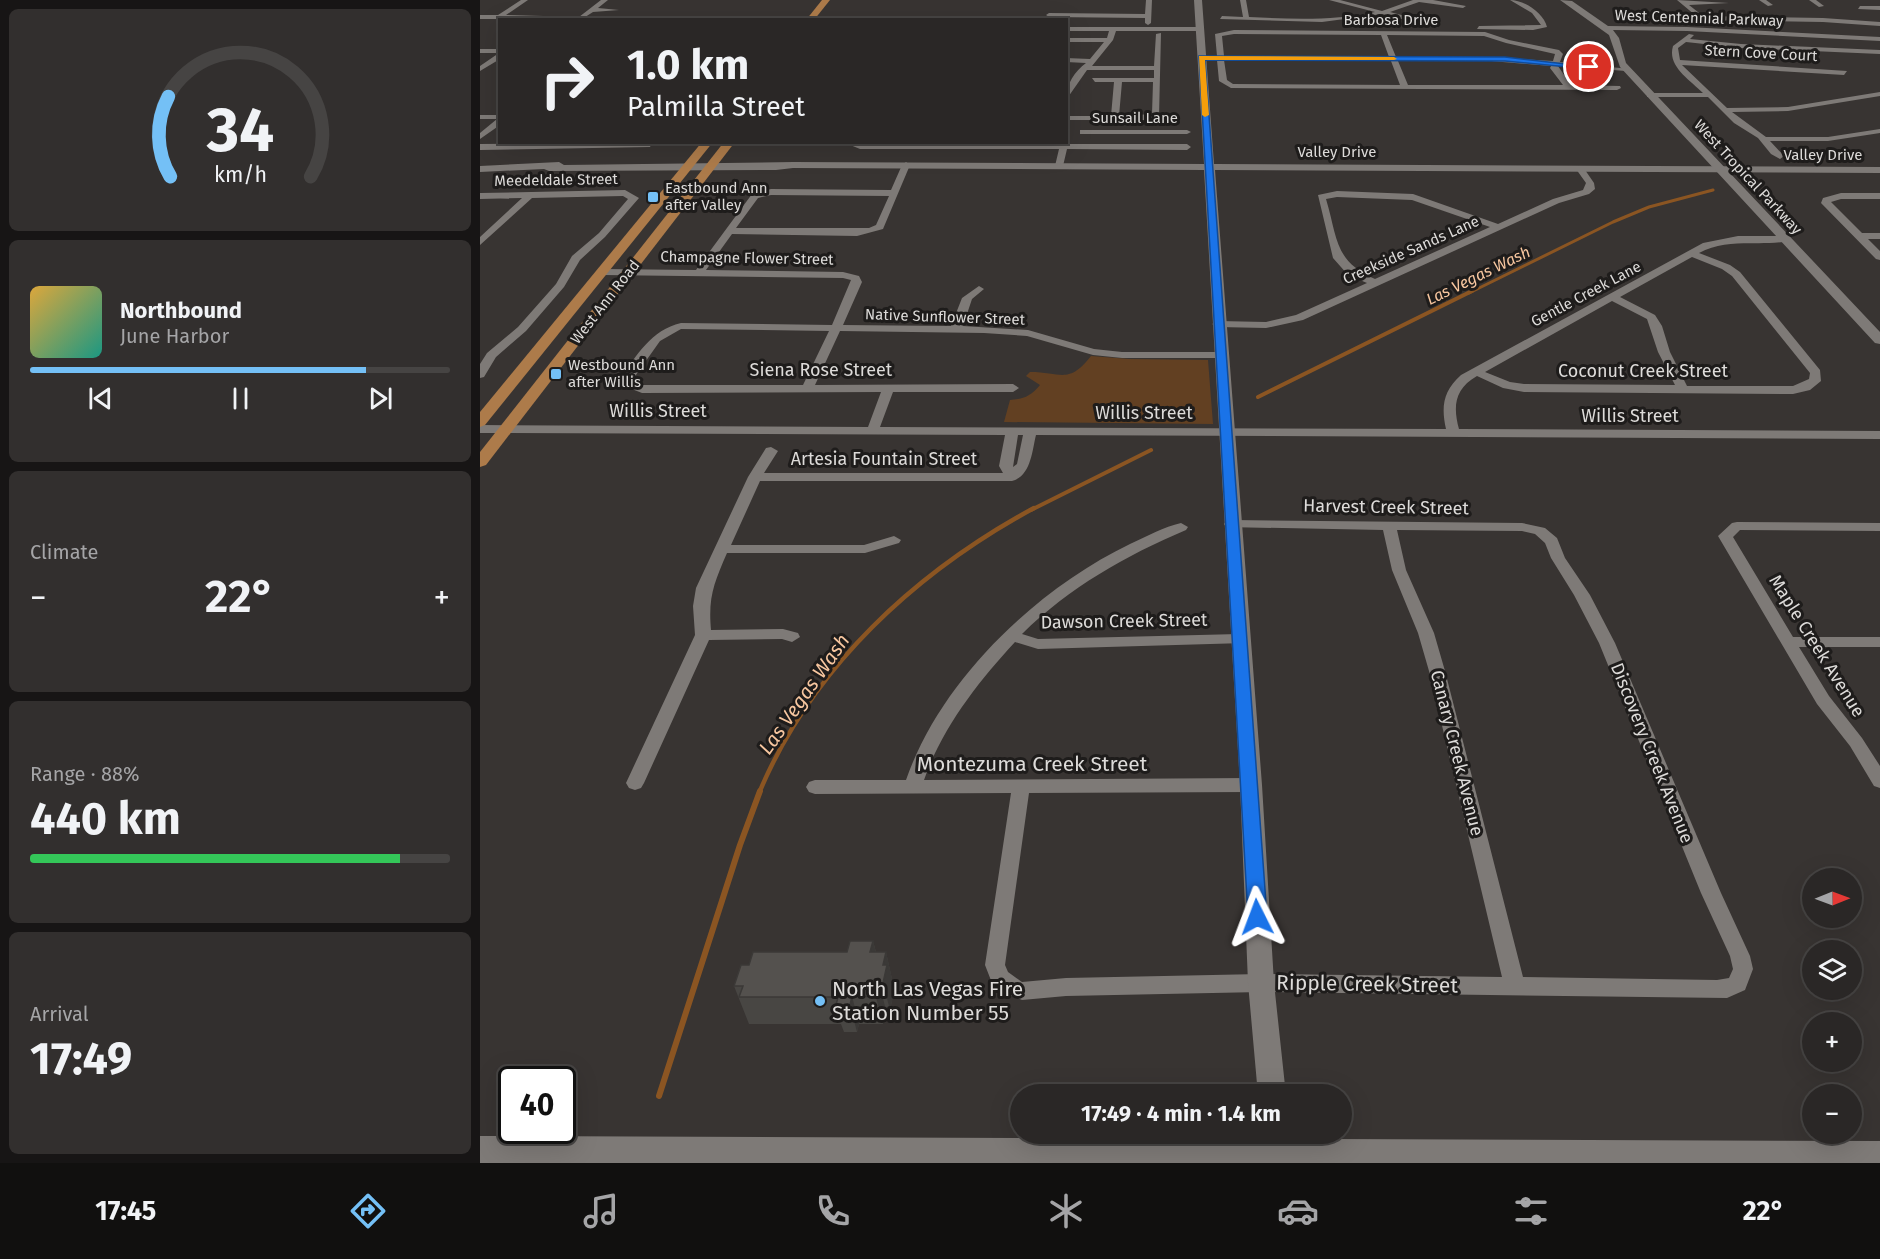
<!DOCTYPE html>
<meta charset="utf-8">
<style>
:root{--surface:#2a2726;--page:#322f2e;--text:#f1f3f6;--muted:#a5a5a7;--line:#464443;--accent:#74c0f6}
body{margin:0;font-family:"Fira Sans",sans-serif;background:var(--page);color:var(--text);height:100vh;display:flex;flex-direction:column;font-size:22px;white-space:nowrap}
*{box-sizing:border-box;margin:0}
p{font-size:20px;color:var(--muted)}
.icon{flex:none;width:33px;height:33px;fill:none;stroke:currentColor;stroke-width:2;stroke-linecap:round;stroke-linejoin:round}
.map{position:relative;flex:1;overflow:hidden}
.drawer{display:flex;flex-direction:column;gap:9px;padding:9px;background:#171515;width:480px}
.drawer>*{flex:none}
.hud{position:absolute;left:18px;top:18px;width:570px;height:126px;border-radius:0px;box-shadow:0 6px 24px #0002,0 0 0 2px var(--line);background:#2a2726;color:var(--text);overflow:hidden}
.needle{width:39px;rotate:89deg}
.controls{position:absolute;left:1322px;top:868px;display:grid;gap:12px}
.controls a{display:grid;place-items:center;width:60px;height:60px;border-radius:50%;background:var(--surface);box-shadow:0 6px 24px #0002,0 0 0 2px var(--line);font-size:30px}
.speed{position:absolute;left:18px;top:1066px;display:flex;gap:12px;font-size:30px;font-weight:700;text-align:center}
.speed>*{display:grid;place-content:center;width:78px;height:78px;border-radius:50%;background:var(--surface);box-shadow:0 6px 24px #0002,0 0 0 2px var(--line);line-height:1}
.speed .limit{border:3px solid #111;border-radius:9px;background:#fff;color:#111}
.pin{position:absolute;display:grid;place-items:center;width:51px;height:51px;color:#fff;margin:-26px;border:3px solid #fff;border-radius:50%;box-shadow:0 2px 6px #0007}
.me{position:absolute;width:66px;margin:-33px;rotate:357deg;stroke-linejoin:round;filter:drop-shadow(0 0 4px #0008)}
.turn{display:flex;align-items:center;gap:21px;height:126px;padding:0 30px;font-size:27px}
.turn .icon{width:78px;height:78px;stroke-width:2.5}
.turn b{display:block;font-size:42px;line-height:51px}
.big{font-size:45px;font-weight:700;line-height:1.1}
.drawer .card{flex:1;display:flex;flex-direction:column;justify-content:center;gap:9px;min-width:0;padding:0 21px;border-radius:9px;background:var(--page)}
.drawer .dial{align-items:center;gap:0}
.dial svg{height:156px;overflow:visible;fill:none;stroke:var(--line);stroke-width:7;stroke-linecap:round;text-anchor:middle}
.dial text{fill:var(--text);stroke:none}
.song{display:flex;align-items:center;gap:18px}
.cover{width:72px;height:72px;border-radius:9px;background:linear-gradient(135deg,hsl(40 70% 55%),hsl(170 70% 35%))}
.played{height:6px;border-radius:3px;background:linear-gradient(90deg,var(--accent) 80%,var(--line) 80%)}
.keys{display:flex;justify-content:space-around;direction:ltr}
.heat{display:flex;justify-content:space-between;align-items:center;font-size:33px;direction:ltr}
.charge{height:9px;border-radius:4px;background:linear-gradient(90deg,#34c759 88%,var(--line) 0)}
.trip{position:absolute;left:530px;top:1084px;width:342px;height:60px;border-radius:30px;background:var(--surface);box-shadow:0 6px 24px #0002,0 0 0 2px var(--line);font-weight:700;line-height:60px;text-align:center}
.menu{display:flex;height:96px;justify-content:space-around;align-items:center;background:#11100f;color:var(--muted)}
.menu .icon{width:42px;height:42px}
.menu .active{color:var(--accent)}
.menu b{font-size:27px;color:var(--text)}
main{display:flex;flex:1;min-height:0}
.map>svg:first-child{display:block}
.green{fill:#624022}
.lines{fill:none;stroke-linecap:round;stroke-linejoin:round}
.stream-far3{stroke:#8b5522;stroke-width:3}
.stream-far2{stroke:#8b5522;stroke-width:4}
.stream-far1{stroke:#8b5522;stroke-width:4.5}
.stream{stroke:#8b5522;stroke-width:6}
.minor{fill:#7e7a77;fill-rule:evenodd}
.tertiary{fill:#7e7a77;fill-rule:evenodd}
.secondary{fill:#7e7a77;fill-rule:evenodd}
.primary{fill:#ad7b4a;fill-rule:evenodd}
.wall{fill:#484643}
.shaded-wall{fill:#3b3937}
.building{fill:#54514e;stroke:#3b3937;stroke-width:1.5}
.route{fill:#1a73e8;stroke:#114b97;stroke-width:1.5}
.slow{fill:#f59e0b}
.poi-dot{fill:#74c0f6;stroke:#1e1c1b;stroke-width:2}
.labels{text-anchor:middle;stroke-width:6;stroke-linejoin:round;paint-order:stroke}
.far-street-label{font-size:15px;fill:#dddbd9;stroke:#1e1c1b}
.far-poi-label{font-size:15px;fill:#dddbd9;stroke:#1e1c1b;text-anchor:start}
.far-water-label{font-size:16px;font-style:italic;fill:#f7c69f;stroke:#1e1c1b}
.street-label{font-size:18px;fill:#dddbd9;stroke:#1e1c1b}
.water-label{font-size:20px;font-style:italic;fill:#f7c69f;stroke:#1e1c1b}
.near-street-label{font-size:21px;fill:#dddbd9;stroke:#1e1c1b}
.near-poi-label{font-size:21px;fill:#dddbd9;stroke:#1e1c1b;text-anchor:start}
</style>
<main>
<section class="drawer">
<div class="card dial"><svg viewBox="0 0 100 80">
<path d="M14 69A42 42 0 1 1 86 69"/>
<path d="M14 69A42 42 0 0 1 13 28" stroke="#74c0f6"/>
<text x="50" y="56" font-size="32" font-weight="700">34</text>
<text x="50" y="72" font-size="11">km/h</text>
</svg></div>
<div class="card">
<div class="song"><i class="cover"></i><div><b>Northbound</b><p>June Harbor</p></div></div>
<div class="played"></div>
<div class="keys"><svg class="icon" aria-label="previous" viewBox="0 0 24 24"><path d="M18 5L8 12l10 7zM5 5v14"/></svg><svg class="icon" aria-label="pause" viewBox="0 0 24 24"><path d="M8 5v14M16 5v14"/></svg><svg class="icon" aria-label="next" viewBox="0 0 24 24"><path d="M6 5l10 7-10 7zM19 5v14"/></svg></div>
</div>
<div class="card"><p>Climate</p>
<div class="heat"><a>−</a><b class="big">22°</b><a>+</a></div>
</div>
<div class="card"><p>Range · 88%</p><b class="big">440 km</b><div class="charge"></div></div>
<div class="card"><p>Arrival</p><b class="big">17:49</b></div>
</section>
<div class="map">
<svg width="1400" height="1163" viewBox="0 0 1400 1163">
<rect width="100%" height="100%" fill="#383432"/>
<path class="green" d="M611,356L649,359L728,360L733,424L524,422L530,400C544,399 551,396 560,385L546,376L550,372C582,372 588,385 611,356Z"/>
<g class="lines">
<polyline class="stream-far3" points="989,293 1133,222 1169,207 1233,190"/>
<g class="stream-far2">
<polyline points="778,397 992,291"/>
<polyline points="551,510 671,450"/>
</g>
<path class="stream-far1" d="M279,793C332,667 436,572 554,508"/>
<polyline class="stream" points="179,1096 260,845 280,791"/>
<g class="minor">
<polygon points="41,0 48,0 26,15 99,17 121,0 128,0 118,8 139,10 113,12 102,19 0,19 0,15 18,15"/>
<polygon points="666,0 672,0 671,23 668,25 665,23 665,18 569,17 566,15 569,13 665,14"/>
<path d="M760,0H766L769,17C811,19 854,21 895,12L849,0H860L902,11L933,0H953L986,6L983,8L939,2L910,12L959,25L957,28L902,14L842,22L740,19L742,16L763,17Z"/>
<path d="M1030,0C1045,0 1064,14 1067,27L1053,30L997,29L999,26L1061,25L1052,13Z"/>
<polygon points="1197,0 1249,3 1209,5 1223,16 1343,18 1400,22 1400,26 1343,22 1221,20"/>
<polygon points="1279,0 1286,0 1293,5 1288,6"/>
<polygon points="1329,0 1336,0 1344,6 1339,7"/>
<polygon points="1380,6 1400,6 1400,10 1378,9"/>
<path d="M586,27H720L723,29L720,31H636L633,40L612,66H674L676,34L681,33L679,117L669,120H586V116H631L634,82H615L612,78H674V70H607L586,100C586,84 595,71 606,63L586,62V58L610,59L624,42H586V38H627L629,31H586ZM642,82H673L672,114L639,116Z"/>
<path d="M754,30L1005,32L1029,40L1079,50L1083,54L1080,62L1150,69L1146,71L1078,66L1091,85L1140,86L1141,88L1137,90L751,88L739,81L737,60L718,58L737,56L735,34ZM754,34L901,35L909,57L744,56L742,36ZM907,35L1004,36L1026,43L1075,54L1073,61L1011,57H916ZM744,60L911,61L920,85L753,84L747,80ZM918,61H1011L1071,66L1070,68L1083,85H928Z"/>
<path d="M1209,34L1214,35L1210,39L1261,44L1400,50V54L1261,48L1206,42L1198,48L1200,60L1367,71L1364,75L1202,65L1247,108L1308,107L1400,92V96L1308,111L1252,112L1286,137H1348L1400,129V133L1348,141H1290L1304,156L1300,159L1291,154L1278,138L1254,123L1228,97H1167V93H1223C1209,79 1187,66 1193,46Z"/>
<polygon points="0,49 20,49 20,59 0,71 0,66 19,53 0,53"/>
<polygon points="0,115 20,115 20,125 0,139 0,133 17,119 0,119"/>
<polygon points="603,130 707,130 711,132 707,134 600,134 600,130"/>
<polygon points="586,140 589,144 707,144 711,147 707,150 587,149 583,166 579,169 575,166 579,149 380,149 363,142 580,144 586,142"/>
<polygon points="167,142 171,145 170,147 0,150 0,144"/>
<path d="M426,162L430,165L403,229L377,236L252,234L226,270L363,272L379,276L382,282L363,325L471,326L482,298L499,286L504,289L492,299L483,326L548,330L614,349L642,352H740L746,355L740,358H642L613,355L547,336L504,333L360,331L335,385L533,384L539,388L533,392H413L400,427L966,429C961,407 963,391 981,375L1223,243L1258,236H1306L1309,237V241C1279,247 1248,237 1219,253L1250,265L1260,272L1340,370L1341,381L1330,390L1313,394L1044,392L1023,388L997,376C974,389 973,407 979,429L1400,431V439L556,435C552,451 551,476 532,481H280L251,545H384L414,536L421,540L419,543L385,553H247C234,583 228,597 231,630L303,629L318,633L320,637L312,642L302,639L229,640L164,783L161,788L155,790L149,788L146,783L215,635L213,606L216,588L268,477L286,448L291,447L298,451L284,473H523L519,466L525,435L0,433V425L388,427L401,392L162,393L139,384L140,379C157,355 171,330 201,323L352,325L371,280L363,278L123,275L118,272L123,269L216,270L272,194L291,189L411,190L422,165ZM291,195L409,196L396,225L389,228H256L278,198ZM1212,257L1242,269L1252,276L1330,373L1329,379L1313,386H1207L1190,352L1182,326L1175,315L1140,297ZM1132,301L1167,319L1178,352L1195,385L1044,384L1030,382L1005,372ZM201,329L349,331L323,385H163L151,382L180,341ZM538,435H543L537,464L533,467Z"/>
<path d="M1097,167H1103L1114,183L1115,189L1109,194L1079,203L823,320L786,328L738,327L732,324L738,321L786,322L816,315L887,283L868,275L853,258L838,195L857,191L933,194L1018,224L1073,199L1103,190L1106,183L1096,169ZM857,197L932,200L1010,227L895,279C854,261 858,239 846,199Z"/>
<polygon points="145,190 159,198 125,237 100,260 84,287 46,331 16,357 4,377 0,378 0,364 7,353 38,327 76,284 92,256 119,233 148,199 143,196 52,198 0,245 0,237 42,198 0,199 0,193"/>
<polygon points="1361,193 1400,193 1400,199 1361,199 1351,202 1382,233 1400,233 1400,239 1388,239 1400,251 1400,260 1396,259 1341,203 1343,198"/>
<path d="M751,520L1042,523L1065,528L1077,538L1085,558L1110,595L1135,643L1241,893L1270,956L1273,969L1265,990L1247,998L781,992L586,996L542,1000L522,992L512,983L505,965L531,793L335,794L329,792L326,787L329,782L335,780H426C461,679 557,589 650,544C667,536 684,527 701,523L708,527L706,530C645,556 590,587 542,634L558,639L759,634L767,639L765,643L558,649L535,642C498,682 462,728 444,780L771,778L777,780L780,785L777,790L771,792L549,793L525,965L528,972L542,982L586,978L781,974L1022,977L949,671L938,633L912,570L903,530L746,527L744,524L746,521ZM917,530L1042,531L1055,534L1065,543L1071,558L1094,595L1119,643L1221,893L1250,956L1253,969L1249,978L1237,980L1043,977L965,671L954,633L926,570Z"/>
<polygon points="1257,522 1400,523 1400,531 1260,530 1253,537 1313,637 1400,637 1400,647 1319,647 1349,696 1382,738 1400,766 1400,788 1394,786 1370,746 1337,704 1238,536 1252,523"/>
</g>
<g class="tertiary">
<polygon points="714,0 722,0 734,164 1400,167 1400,173 735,170 782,785 794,983 806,1095 778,1095 768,983 760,785 724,170 313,168 296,170 69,171 64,169 0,172 0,166 79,162 84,165 313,162 724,164"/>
<polygon points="781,1134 809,1134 812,1163 784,1163"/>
</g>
<g class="secondary">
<polygon points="1080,0 1092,1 1128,26 1207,27 1400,37 1400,41 1207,31 1133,30 1139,38 1146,63 1400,332 1400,344 1395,343 1140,67 1129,35"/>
<polygon points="0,1136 1400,1141 1400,1163 0,1163"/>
</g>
<g class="primary">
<polygon points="342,0 350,0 334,20 326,20"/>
<polygon points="222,142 233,142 5,425 0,427 0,412"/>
<polygon points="244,142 255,142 6,465 0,467 0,452"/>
</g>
</g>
<polygon class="wall" points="393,941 396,952 406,952 412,979 411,982 414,992 410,1010 406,1010 403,1024 379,1024 377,1032 364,1032 361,1024 269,1024 254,986 269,965 367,952"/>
<g class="shaded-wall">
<polygon points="393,941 400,969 390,952"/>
<polygon points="406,952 412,979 411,982 414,992 410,1010 403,983 403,965"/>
<polygon points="399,983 406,1010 403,1024 396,997"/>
<polygon points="372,996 379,1024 377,1032 370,1005"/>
</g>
<polygon class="building" points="370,941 393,941 390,952 406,952 403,965 407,965 403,983 399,983 396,997 372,996 370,1005 356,1005 358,997 259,997 263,986 254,986 261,965 269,965 273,952 367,952"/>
<polygon class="route" points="719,56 1025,57 1112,67 1109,69 1025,61 725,60 787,917 784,923 777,925 771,923 768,917"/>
<polygon class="slow" points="719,56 914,57 917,59 914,60 725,60 729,115 725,117 722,115"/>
<g class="poi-dot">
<rect x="167" y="191" width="12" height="12" rx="3"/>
<rect x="70" y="368" width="12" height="12" rx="3"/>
<circle cx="340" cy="1001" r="6"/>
</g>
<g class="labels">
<g class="far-street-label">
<text transform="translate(1219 18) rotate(2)" y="5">West Centennial Parkway</text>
<text x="911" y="25">Barbosa Drive</text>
<text transform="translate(1281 53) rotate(3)" y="5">Stern Cove Court</text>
<text x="655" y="123">Sunsail Lane</text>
<text x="857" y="157">Valley Drive</text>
<text x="1343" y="160">Valley Drive</text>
<text transform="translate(1268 177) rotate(47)" y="5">West Tropical Parkway</text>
<text transform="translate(76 180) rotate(-1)" y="5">Meedeldale Street</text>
<text transform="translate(931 250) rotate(-24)" y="5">Creekside Sands Lane</text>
<text transform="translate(267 258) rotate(1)" y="5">Champagne Flower Street</text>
<text transform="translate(1106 294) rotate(-28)" y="5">Gentle Creek Lane</text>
<text transform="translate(125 302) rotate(-52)" y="5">West Ann Road</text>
<text transform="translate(465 317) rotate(2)" y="5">Native Sunflower Street</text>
</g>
<g class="far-poi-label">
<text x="185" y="193">Eastbound Ann<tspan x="185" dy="17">after Valley</tspan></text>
<text x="88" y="370">Westbound Ann<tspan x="88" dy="17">after Willis</tspan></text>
</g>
<g class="far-water-label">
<text transform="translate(998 275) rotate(-26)" y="6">Las Vegas Wash</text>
</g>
<g class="street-label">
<text x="341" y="376">Siena Rose Street</text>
<text x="1163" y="377">Coconut Creek Street</text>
<text x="178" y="417">Willis Street</text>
<text x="664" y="419">Willis Street</text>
<text x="1150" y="422">Willis Street</text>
<text x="404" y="465">Artesia Fountain Street</text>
<text transform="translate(906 507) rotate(1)" y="6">Harvest Creek Street</text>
<text transform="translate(644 621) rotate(-1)" y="6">Dawson Creek Street</text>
<text transform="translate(1337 646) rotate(58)" y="6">Maple Creek Avenue</text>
<text transform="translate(977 753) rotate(76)" y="6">Canary Creek Avenue</text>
<text transform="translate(1172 753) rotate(68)" y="6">Discovery Creek Avenue</text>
</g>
<g class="water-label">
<text transform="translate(324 694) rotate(-55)" y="7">Las Vegas Wash</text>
</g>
<g class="near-street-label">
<text x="552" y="771">Montezuma Creek Street</text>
<text transform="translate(887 984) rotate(1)" y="7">Ripple Creek Street</text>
</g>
<g class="near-poi-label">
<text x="352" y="996">North Las Vegas Fire<tspan x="352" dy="24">Station Number 55</tspan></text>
</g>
</g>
</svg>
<div class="controls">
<a><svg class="needle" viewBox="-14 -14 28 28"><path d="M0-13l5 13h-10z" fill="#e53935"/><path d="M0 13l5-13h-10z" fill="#a5a5a7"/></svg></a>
<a><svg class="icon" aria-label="layers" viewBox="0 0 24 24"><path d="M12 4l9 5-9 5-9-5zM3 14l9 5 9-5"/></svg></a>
<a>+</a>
<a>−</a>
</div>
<div class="speed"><div class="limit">40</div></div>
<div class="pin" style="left:1109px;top:67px;background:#d93025"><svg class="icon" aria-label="arrive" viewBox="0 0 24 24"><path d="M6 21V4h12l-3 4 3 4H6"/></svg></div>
<svg class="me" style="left:777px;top:917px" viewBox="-20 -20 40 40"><path d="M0-17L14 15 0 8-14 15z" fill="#1a73e8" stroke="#fff" stroke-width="4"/></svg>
<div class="trip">17:49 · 4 min · 1.4 km</div>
<div class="hud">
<div class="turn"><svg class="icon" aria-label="right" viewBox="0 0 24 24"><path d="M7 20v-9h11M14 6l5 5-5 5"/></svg><div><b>1.0 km</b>Palmilla Street</div></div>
</div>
</div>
</main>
<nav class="menu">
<b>17:45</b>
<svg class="icon active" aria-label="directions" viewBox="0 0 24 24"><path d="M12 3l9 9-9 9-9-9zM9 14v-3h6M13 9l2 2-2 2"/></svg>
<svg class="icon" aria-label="music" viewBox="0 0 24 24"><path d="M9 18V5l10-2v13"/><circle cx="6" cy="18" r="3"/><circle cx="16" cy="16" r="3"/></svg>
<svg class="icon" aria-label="phone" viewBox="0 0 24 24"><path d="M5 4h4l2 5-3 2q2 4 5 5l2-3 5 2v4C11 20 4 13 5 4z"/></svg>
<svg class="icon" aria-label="climate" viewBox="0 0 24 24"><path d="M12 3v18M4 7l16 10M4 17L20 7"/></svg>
<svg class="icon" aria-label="car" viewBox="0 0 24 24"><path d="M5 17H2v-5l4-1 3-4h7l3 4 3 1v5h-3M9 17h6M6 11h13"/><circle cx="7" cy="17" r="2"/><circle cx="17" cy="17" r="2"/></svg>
<svg class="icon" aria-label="filters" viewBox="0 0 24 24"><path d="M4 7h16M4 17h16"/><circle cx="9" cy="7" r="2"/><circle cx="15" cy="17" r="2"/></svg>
<b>22°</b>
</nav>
